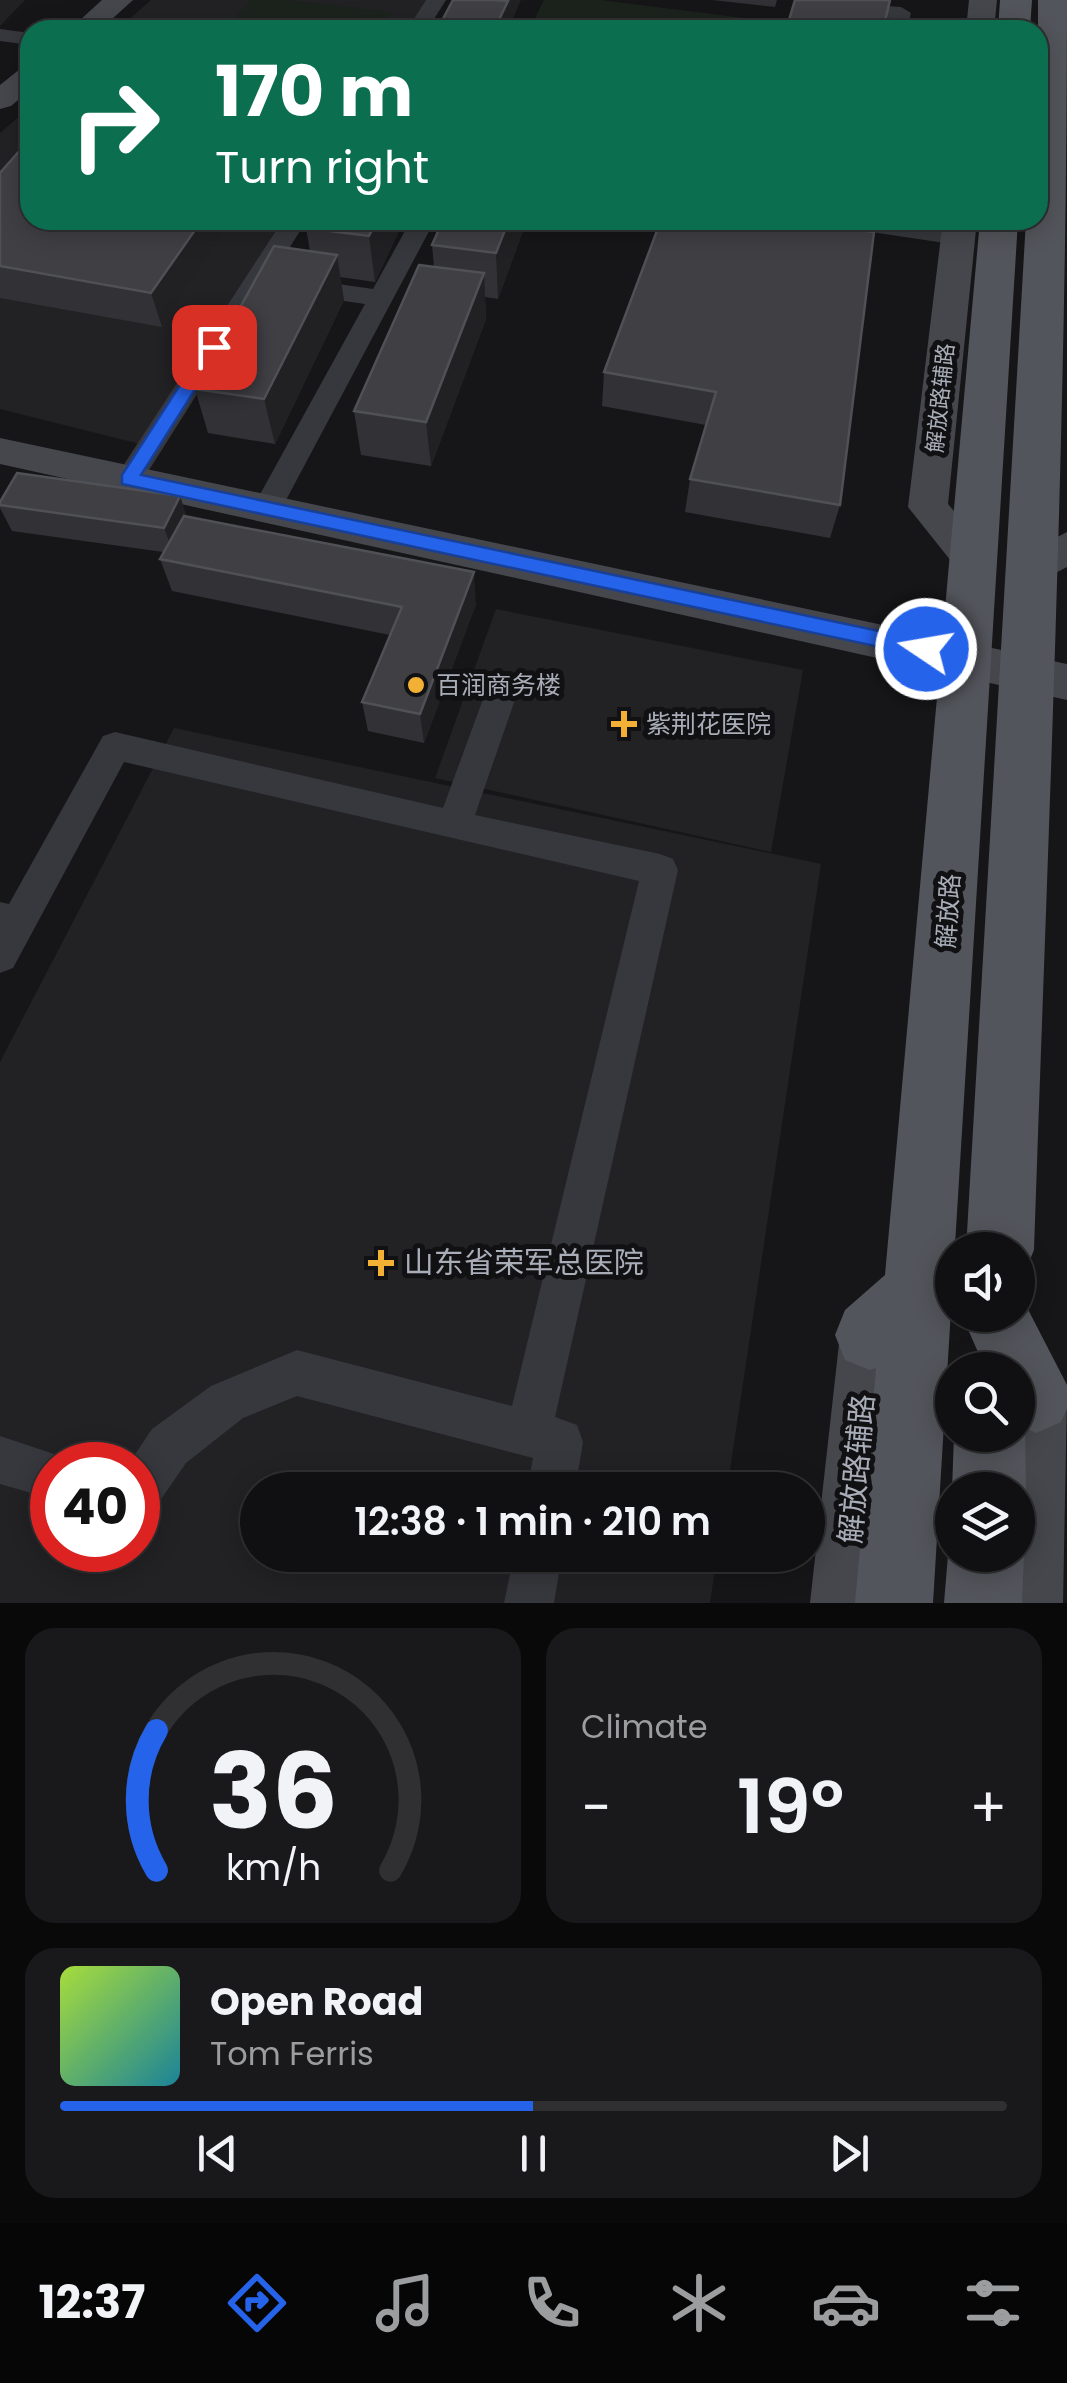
<!DOCTYPE html>
<meta charset="utf-8">
<style>
:root{--surface:#101012;--page:#19191b;--text:#f1f3f6;--muted:#9c9d9f;--line:#303032;--accent:#2563eb}
body{margin:0;font-family:Poppins,"Noto Sans SC",sans-serif;background:var(--page);color:var(--text);height:100vh;display:flex;flex-direction:column;font-size:38px;white-space:nowrap}
*{box-sizing:border-box;margin:0}
p{font-size:32px;color:var(--muted)}
.icon{flex:none;width:55px;height:55px;fill:none;stroke:currentColor;stroke-width:2;stroke-linecap:round;stroke-linejoin:round}
.map{position:relative;height:1603px;overflow:hidden}
.drawer{display:flex;flex-direction:column;gap:25px;padding:25px;background:#09090a;flex:1}
.drawer>*{flex:none}
.banner{position:absolute;left:20px;top:20px;width:1028px;height:210px;border-radius:30px;box-shadow:0 5px 25px #0003,0 0 0 2px var(--line);background:#0b6e4f;color:#fff;overflow:hidden}
.controls{position:absolute;left:935px;top:1232px;display:grid;gap:20px}
.controls a{display:grid;place-items:center;width:100px;height:100px;border-radius:50%;background:var(--surface);box-shadow:0 5px 25px #0003,0 0 0 2px var(--line);font-size:50px}
.speed{position:absolute;left:30px;top:1442px;display:flex;gap:20px;font-size:50px;font-weight:700;text-align:center}
.speed>*{display:grid;place-content:center;width:130px;height:130px;border-radius:50%;background:var(--surface);box-shadow:0 5px 25px #0003,0 0 0 2px var(--line);line-height:1}
.speed .limit{border:15px solid #d22;background:#fff;color:#111}
.pin{position:absolute;display:grid;place-items:center;width:85px;height:85px;color:#fff;margin:-42px;border-radius:20px;box-shadow:0 5px 15px #0006}
.me{position:absolute;width:110px;margin:-55px;rotate:282deg;stroke-linejoin:round;filter:drop-shadow(0 0 8px #0008)}
.turn{display:flex;align-items:center;gap:35px;height:210px;padding:0 30px;font-size:45px}
.turn .icon{width:130px;height:130px;stroke-width:2.5}
.turn b{display:block;font-size:70px;line-height:85px}
.big{font-size:75px;font-weight:600;line-height:1.1}
.drawer .widget{flex:1;display:flex;flex-direction:column;justify-content:center;gap:15px;min-width:0;padding:0 35px;border-radius:30px;background:var(--page)}
.drawer .dial{align-items:center;gap:0}
.dial svg{height:260px;overflow:visible;fill:none;stroke:var(--line);stroke-width:7;stroke-linecap:round;text-anchor:middle}
.dial text{fill:var(--text);stroke:none}
.song{display:flex;align-items:center;gap:30px}
.cover{width:120px;height:120px;border-radius:15px;background:linear-gradient(135deg,hsl(80 70% 55%),hsl(190 70% 35%))}
.played{height:10px;border-radius:5px;background:linear-gradient(90deg,var(--accent) 50%,var(--line) 50%)}
.keys{display:flex;justify-content:space-around;direction:ltr}
.heat{display:flex;justify-content:space-between;align-items:center;font-size:55px;direction:ltr}
.drawer .tiles{flex:1;display:grid;gap:25px;grid-template-columns:1fr 1fr}
.widget:last-child{grid-column:span 2}
.trip{position:absolute;left:240px;top:1472px;width:585px;height:100px;border-radius:50px;background:var(--surface);box-shadow:0 5px 25px #0003,0 0 0 2px var(--line);font-weight:600;line-height:100px;text-align:center}
.tabs{display:flex;height:160px;justify-content:space-around;align-items:center;background:#060607;color:var(--muted)}
.tabs .icon{width:70px;height:70px}
.tabs .active{color:var(--accent)}
.tabs b{font-size:45px;color:var(--text)}
.map>svg:first-child{display:block}
.built{fill:#222225;fill-rule:evenodd}
.green{fill:#1c231d}
.lines{fill:none;stroke-linecap:round;stroke-linejoin:round}
.street{fill:#37383d;fill-rule:evenodd}
.secondary{fill:#45474d;fill-rule:evenodd}
.primary{fill:#53555c;fill-rule:evenodd}
.wall{fill:#323236}
.shaded-wall{fill:#212124}
.building{fill:#3f3f44;stroke:#4f5156;stroke-width:2.5}
.route{fill:#2563eb;stroke:#184099;stroke-width:2.5}
.poi-dot{fill:#f2b134;stroke:#111113;stroke-width:4}
.labels{text-anchor:middle;stroke-width:10;stroke-linejoin:round;paint-order:stroke}
.far-street-label{font-size:22px;fill:#a8adb8;stroke:#111113}
.poi-label{font-size:25px;fill:#a8adb8;stroke:#111113;text-anchor:start}
.street-label{font-size:25px;fill:#a8adb8;stroke:#111113}
.near-poi-label{font-size:30px;fill:#a8adb8;stroke:#111113;text-anchor:start}
.near-street-label{font-size:30px;fill:#a8adb8;stroke:#111113}
</style>
<div class="map">
<svg width="1067" height="1603" viewBox="0 0 1067 1603">
<rect width="100%" height="100%" fill="#161618"/>
<g class="built">
<polygon points="151,0 426,0 408,30 117,30"/>
<polygon points="30,107 30,220 290,220 148,446 0,409 0,133"/>
<polygon points="496,609 803,670 771,852 435,778"/>
<path d="M174,728L821,864L727,1490H258V1555H717L710,1603H0V1062ZM52,1465H138V1550H52Z"/>
</g>
<g class="green">
<polygon points="250,0 289,0 392,12 380,30 224,30"/>
<polygon points="544,0 600,0 752,19 749,30 529,30"/>
</g>
<g class="lines">
<g class="street">
<polygon points="426,0 446,0 427,30 407,30"/>
<polygon points="810,0 901,7 911,13 907,30 887,30 890,18 819,9 812,7"/>
<polygon points="0,29 30,33 30,45 0,41"/>
<polygon points="283,220 307,220 139,486 129,489 119,486 114,479 119,472"/>
<polygon points="411,220 435,220 277,517 267,520 257,517 252,509 365,304 296,294 283,286 296,278 373,289"/>
<path d="M826,220C855,220 952,219 970,238L958,245L838,227Z"/>
<polygon points="502,678 514,682 518,691 475,815 660,854 673,859 678,870 555,1417 577,1425 583,1442 575,1490 527,1490 533,1458 297,1396 243,1418 186,1463 155,1508 138,1515 138,1465 128,1465 152,1429 211,1386 297,1350 512,1406 639,881 124,762 13,968 0,973 0,902 9,904 103,736 115,732 443,808 486,691 490,682"/>
<polygon points="0,1436 69,1459 71,1465 52,1465 52,1499 0,1484"/>
<polygon points="514,1555 562,1555 554,1603 504,1603"/>
</g>
<g class="secondary">
<polygon points="102,0 133,0 100,30 69,30"/>
<polygon points="969,0 997,0 994,30 966,30"/>
<polygon points="30,66 30,90 11,106 0,109 0,85 20,69"/>
<polygon points="943,220 977,220 948,504 995,560 989,571 974,575 959,571 908,507"/>
<polygon points="0,438 1067,664 1067,700 0,464"/>
<polygon points="1067,532 1067,567 1032,585 1017,580 1011,569 1017,558"/>
<polygon points="870,1305 891,1314 900,1335 878,1603 810,1603 840,1335 849,1314"/>
<polygon points="1036,1366 1058,1375 1067,1397 1063,1603 995,1603 998,1555 1018,1555 1018,1490 1001,1490 1003,1435 1018,1435 1018,1374"/>
</g>
<g class="primary">
<polygon points="1000,0 1032,0 1030,30 998,30"/>
<path d="M1038,0H1067C1067,417 1048,834 1034,1250L1024,1274L1018,1277V1250H966L1026,220H1038Z"/>
<polygon points="980,220 1018,220 933,1603 855,1603 876,1368 870,1370 845,1360 835,1335 845,1310 885,1275"/>
<polygon points="1018,1290 1067,1385 1067,1409 1061,1422 1036,1433 1025,1428 1026,1490 1018,1511 1018,1490 952,1490 954,1435 1018,1435 1018,1370 986,1370 962,1316 1018,1315"/>
<polygon points="1018,1539 1024,1555 1022,1603 944,1603 948,1555 952,1543 952,1555 1018,1555"/>
</g>
</g>
<g class="wall">
<polygon points="712,0 777,0 775,7"/>
<polygon points="0,173 30,220 97,220 91,228 108,231 116,220 234,220 162,327 0,298"/>
<polygon points="404,220 375,282 340,277 344,300 275,444 208,433 195,389 310,251 306,228"/>
<polygon points="443,220 527,220 498,299 485,297 486,319 431,466 361,455 354,411 434,267 432,245"/>
<polygon points="661,220 840,505 830,538 685,512 690,479 706,425 602,406 604,372"/>
<polygon points="0,502 187,516 476,604 424,743 368,731 362,702 390,635 172,591 160,559 163,552 12,531 0,508"/>
</g>
<g class="shaded-wall">
<polygon points="0,0 25,0 0,26"/>
<polygon points="503,0 521,0 508,30 494,30 503,11"/>
<polygon points="58,220 97,220 68,257 56,222"/>
<polygon points="202,220 234,220 162,327 151,293"/>
<polygon points="377,220 404,220 375,282 369,236"/>
<polygon points="509,220 527,220 498,299 496,253"/>
<polygon points="337,255 344,300 275,444 264,399"/>
<polygon points="484,273 486,319 431,466 426,422"/>
<polygon points="180,496 189,522 174,554 164,528"/>
<polygon points="474,572 476,604 424,743 420,714"/>
</g>
<g class="building">
<polygon points="453,0 494,0 508,1 494,30 437,30"/>
<polygon points="795,0 890,0 883,30 786,30"/>
<polygon points="30,139 30,220 58,220 56,222 108,231 116,220 202,220 151,293 0,266 0,173"/>
<polygon points="310,220 377,220 369,236 306,228"/>
<polygon points="443,220 509,220 496,253 432,245"/>
<polygon points="661,220 788,220 874,232 840,505 690,479 716,392 604,372"/>
<polygon points="274,246 337,255 264,399 195,389"/>
<polygon points="419,265 484,273 426,422 354,411"/>
<polygon points="17,473 180,496 164,528 0,505 0,502"/>
<polygon points="184,516 474,572 420,714 362,702 402,607 160,559"/>
</g>
<polygon class="route" points="214,341 222,347 141,475 926,641 936,649 926,657 122,484 122,475 207,343"/>
<g class="poi-dot">
<circle cx="416" cy="685" r="10"/>
<path d="M619 709h10v10h10v10h-10v10h-10v-10h-10v-10h10z"/>
<path d="M376 1248h10v10h10v10h-10v10h-10v-10h-10v-10h10z"/>
</g>
<g class="labels">
<g class="far-street-label">
<text transform="translate(940 398) rotate(-84)" y="8">解放路辅路</text>
</g>
<g class="poi-label">
<text x="436" y="694">百润商务楼</text>
<text x="646" y="733">紫荆花医院</text>
</g>
<g class="street-label">
<text transform="translate(948 911) rotate(-86)" y="9">解放路</text>
</g>
<g class="near-poi-label">
<text x="404" y="1273">山东省荣军总医院</text>
</g>
<g class="near-street-label">
<text transform="translate(857 1469) rotate(-85)" y="10">解放路辅路</text>
</g>
</g>
</svg>
<div class="controls">
<a><svg class="icon" aria-label="sound" viewBox="0 0 24 24"><path d="M4 9h4l5-4v14l-5-4H4zM17 9q2 3 0 6"/></svg></a>
<a><svg class="icon" aria-label="search" viewBox="0 0 24 24"><circle cx="10" cy="10" r="6"/><path d="M15 15l6 6"/></svg></a>
<a><svg class="icon" aria-label="layers" viewBox="0 0 24 24"><path d="M12 4l9 5-9 5-9-5zM3 14l9 5 9-5"/></svg></a>
</div>
<div class="speed"><div class="limit">40</div></div>
<div class="pin" style="left:214px;top:347px;background:#d93025"><svg class="icon" aria-label="arrive" viewBox="0 0 24 24"><path d="M6 21V4h12l-3 4 3 4H6"/></svg></div>
<svg class="me" style="left:926px;top:649px" viewBox="-20 -20 40 40"><circle r="17" fill="#2563eb" stroke="#fff" stroke-width="3"/><path d="M0-11L8 9 0 5-8 9z" fill="#fff"/></svg>
<div class="trip">12:38 · 1 min · 210 m</div>
<div class="banner">
<div class="turn"><svg class="icon" aria-label="right" viewBox="0 0 24 24"><path d="M7 20v-9h11M14 6l5 5-5 5"/></svg><div><b>170 m</b>Turn right</div></div>
</div>
</div>
<section class="drawer">
<div class="tiles">
<div class="widget dial"><svg viewBox="0 0 100 80">
<path d="M14 69A42 42 0 1 1 86 69"/>
<path d="M14 69A42 42 0 0 1 14 26" stroke="#2563eb"/>
<text x="50" y="56" font-size="32" font-weight="700">36</text>
<text x="50" y="72" font-size="11">km/h</text>
</svg></div>
<div class="widget"><p>Climate</p>
<div class="heat"><a>−</a><b class="big">19°</b><a>+</a></div>
</div>
<div class="widget">
<div class="song"><i class="cover"></i><div><b>Open Road</b><p>Tom Ferris</p></div></div>
<div class="played"></div>
<div class="keys"><svg class="icon" aria-label="previous" viewBox="0 0 24 24"><path d="M18 5L8 12l10 7zM5 5v14"/></svg><svg class="icon" aria-label="pause" viewBox="0 0 24 24"><path d="M8 5v14M16 5v14"/></svg><svg class="icon" aria-label="next" viewBox="0 0 24 24"><path d="M6 5l10 7-10 7zM19 5v14"/></svg></div>
</div>
</div>
</section>
<nav class="tabs">
<b>12:37</b>
<svg class="icon active" aria-label="directions" viewBox="0 0 24 24"><path d="M12 3l9 9-9 9-9-9zM9 14v-3h6M13 9l2 2-2 2"/></svg>
<svg class="icon" aria-label="music" viewBox="0 0 24 24"><path d="M9 18V5l10-2v13"/><circle cx="6" cy="18" r="3"/><circle cx="16" cy="16" r="3"/></svg>
<svg class="icon" aria-label="phone" viewBox="0 0 24 24"><path d="M5 4h4l2 5-3 2q2 4 5 5l2-3 5 2v4C11 20 4 13 5 4z"/></svg>
<svg class="icon" aria-label="climate" viewBox="0 0 24 24"><path d="M12 3v18M4 7l16 10M4 17L20 7"/></svg>
<svg class="icon" aria-label="car" viewBox="0 0 24 24"><path d="M5 17H2v-5l4-1 3-4h7l3 4 3 1v5h-3M9 17h6M6 11h13"/><circle cx="7" cy="17" r="2"/><circle cx="17" cy="17" r="2"/></svg>
<svg class="icon" aria-label="filters" viewBox="0 0 24 24"><path d="M4 7h16M4 17h16"/><circle cx="9" cy="7" r="2"/><circle cx="15" cy="17" r="2"/></svg>
</nav>
